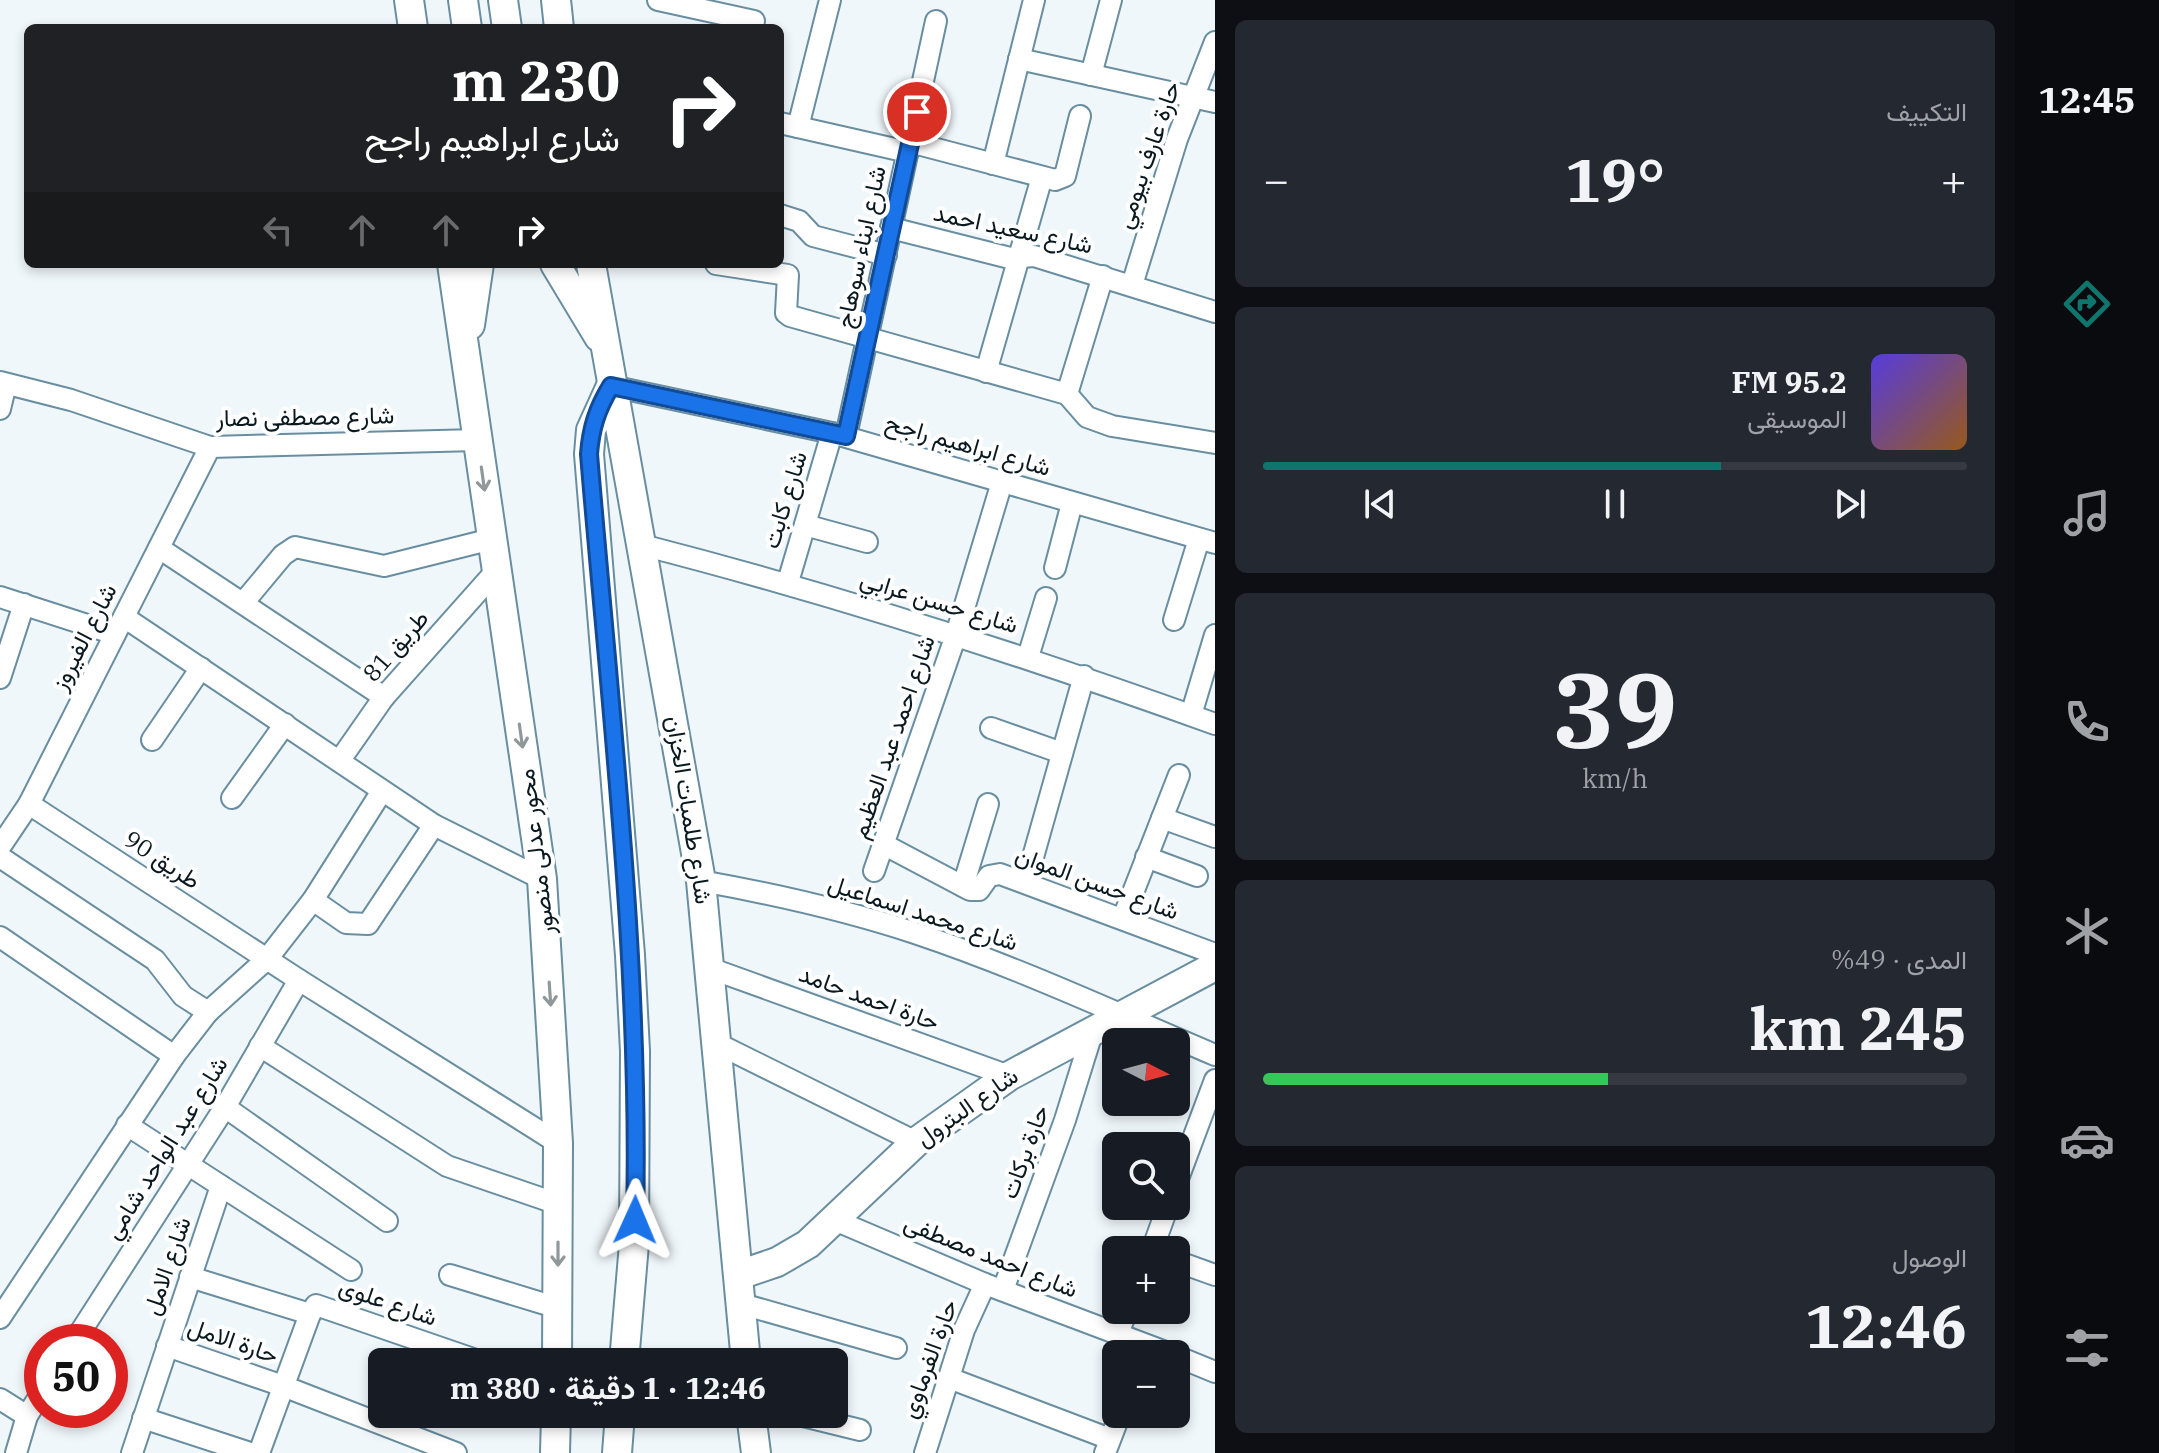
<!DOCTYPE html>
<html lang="ar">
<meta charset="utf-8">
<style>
:root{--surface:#171b24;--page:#242831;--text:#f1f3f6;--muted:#9ea1a6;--line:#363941;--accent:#0f766e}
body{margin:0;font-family:"IBM Plex Serif",Vazirmatn,serif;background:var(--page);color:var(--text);direction:rtl;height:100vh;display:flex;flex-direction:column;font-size:30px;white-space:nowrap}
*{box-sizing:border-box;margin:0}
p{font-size:26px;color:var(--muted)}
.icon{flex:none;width:44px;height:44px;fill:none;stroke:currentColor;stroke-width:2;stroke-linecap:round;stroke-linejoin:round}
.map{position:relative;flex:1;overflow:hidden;direction:ltr}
.panel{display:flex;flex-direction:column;gap:20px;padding:20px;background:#0d0f14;width:800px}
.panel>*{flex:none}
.guide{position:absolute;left:24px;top:24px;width:760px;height:244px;border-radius:12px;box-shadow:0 4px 12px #0003;direction:rtl;background:#202124;color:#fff;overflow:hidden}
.needle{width:52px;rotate:96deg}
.fabs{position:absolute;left:1102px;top:1028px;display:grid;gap:16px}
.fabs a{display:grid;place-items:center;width:88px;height:88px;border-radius:12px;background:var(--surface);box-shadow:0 4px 12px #0003;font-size:40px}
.speed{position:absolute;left:24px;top:1324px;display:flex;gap:16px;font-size:40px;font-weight:700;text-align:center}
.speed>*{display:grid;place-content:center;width:104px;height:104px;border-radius:50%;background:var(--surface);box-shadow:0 4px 12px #0003;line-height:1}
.speed .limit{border:12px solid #d22;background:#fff;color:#111}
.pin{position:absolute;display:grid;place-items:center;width:68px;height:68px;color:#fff;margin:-34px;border:4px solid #fff;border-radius:50%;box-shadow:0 2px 8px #0007}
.me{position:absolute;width:88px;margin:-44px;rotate:1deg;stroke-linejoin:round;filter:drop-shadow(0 0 6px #0008)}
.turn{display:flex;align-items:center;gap:28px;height:168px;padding:0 32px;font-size:36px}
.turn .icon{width:104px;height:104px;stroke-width:2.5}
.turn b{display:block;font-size:56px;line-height:68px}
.lanes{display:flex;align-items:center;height:76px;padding:0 32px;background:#0003;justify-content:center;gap:40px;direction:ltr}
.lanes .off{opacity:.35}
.big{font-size:60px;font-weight:700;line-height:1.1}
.panel .widget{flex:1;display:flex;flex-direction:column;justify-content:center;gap:12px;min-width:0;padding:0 28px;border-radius:12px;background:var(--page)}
.panel .dial{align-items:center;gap:0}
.dial b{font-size:104px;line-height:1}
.song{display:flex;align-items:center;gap:24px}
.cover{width:96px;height:96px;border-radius:12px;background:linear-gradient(135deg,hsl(250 70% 55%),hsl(30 70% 35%))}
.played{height:8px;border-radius:4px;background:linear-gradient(90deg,var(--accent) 65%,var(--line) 65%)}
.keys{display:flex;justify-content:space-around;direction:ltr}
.heat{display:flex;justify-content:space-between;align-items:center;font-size:44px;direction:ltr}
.charge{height:12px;border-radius:6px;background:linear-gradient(90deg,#34c759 49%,var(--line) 0)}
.trip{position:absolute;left:368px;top:1348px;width:480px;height:80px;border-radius:12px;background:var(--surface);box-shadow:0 4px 12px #0003;font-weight:700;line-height:80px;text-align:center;direction:rtl}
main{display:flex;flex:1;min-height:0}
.tab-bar{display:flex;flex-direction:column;width:144px;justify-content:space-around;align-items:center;background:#090b0e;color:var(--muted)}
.tab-bar .icon{width:56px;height:56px}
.tab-bar .selected{color:var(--accent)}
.tab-bar b{font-size:36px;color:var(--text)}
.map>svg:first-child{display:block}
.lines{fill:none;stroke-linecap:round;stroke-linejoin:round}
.street-casing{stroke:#698ea0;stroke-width:24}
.secondary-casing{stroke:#698ea0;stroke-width:32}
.street{stroke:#fff;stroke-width:20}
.secondary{stroke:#fff;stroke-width:28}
.oneway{stroke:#91989a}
.route-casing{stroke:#114b97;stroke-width:20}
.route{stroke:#1a73e8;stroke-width:14}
.labels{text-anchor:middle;stroke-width:8;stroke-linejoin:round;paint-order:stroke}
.street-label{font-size:24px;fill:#0a191f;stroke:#fff}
</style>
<main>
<nav class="tab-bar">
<b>12:45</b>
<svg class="icon selected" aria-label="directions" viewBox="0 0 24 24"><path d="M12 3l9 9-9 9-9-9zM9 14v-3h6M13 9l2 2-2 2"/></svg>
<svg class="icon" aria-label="music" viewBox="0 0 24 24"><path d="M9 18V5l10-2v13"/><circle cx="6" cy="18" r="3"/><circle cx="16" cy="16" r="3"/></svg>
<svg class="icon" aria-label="phone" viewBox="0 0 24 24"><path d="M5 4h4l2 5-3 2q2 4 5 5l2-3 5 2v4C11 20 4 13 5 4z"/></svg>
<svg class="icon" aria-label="climate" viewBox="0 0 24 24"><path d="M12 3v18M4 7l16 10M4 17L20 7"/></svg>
<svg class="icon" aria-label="car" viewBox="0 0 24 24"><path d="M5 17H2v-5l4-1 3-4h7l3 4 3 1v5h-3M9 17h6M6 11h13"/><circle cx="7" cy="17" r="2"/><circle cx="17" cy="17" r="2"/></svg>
<svg class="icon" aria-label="filters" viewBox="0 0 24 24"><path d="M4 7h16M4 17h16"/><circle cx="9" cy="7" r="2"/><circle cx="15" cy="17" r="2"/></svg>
</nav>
<section class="panel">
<div class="widget"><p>التكييف</p>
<div class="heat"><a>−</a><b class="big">19°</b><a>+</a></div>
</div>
<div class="widget">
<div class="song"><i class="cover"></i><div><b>95.2 FM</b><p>الموسيقى</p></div></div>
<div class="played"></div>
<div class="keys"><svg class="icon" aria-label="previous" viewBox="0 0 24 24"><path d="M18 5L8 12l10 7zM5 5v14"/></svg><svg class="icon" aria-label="pause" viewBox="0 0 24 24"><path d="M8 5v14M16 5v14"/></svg><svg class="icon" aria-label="next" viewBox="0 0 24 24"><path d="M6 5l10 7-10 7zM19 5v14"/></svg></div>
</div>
<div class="widget dial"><b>39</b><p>km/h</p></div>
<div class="widget"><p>المدى · 49%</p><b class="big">245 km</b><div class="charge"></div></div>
<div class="widget"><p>الوصول</p><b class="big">12:46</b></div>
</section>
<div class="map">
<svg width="1215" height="1453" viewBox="0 0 1215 1453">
<rect width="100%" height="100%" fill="#f0f7fb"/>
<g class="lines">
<defs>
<g id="street">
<polyline points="658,0 754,21"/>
<polyline points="1019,59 1215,102"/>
<polyline points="1091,75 1111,0"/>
<polyline points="780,123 908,152"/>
<polyline points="798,127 830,0"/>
<polyline points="910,142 1055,180 1065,176 1080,116"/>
<polyline points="993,164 1034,0"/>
<polyline points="780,215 799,221 813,236 886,255"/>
<polyline points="891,228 1010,258 1034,256 1215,312"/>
<polyline points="716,264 788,275 786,313 790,316 1067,394 1087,417 1112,426 1215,443"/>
<polyline points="1132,285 1177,139 1215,42"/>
<polyline points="986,372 1042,177"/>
<polyline points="0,382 71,400 210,447 477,440"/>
<polyline points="611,386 832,433 1215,543"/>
<polyline points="1067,394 1103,276"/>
<polyline points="0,409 6,384"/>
<polyline points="846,436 936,21"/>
<polyline points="805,525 867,542"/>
<path d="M642,545C837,595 1026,656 1215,724"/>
<polyline points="159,548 384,697"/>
<polyline points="1055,568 1072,503"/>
<polyline points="788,582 832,433"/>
<polyline points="0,597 115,634"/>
<polyline points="243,603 283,555 295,547 384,566 492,539"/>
<polyline points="124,617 434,825 542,879"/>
<polyline points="1174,620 1199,539"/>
<polyline points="1028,657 1046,598"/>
<polyline points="0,678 24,604"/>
<polyline points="1191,715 1215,635"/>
<polyline points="991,728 1062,753"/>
<polyline points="152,740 201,668"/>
<polyline points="340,760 384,697 497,570"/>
<polyline points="232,798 285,724"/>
<polyline points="29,804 299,980 558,1143"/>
<polyline points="1162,818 1215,837"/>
<polyline points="883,844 970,890 979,890 989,876 1000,874 1215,954"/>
<polyline points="0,847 29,804 210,447"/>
<polyline points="0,857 155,960 183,996 208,1012"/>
<polyline points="1146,857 1197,876"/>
<polyline points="874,871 956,635 1002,482"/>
<path d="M701,881C774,894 845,910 915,933C1017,967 1116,1013 1215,1055"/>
<polyline points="1026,882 1084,676"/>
<polyline points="963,886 988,804"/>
<polyline points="313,900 346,923 368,924 434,825"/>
<polyline points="1123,918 1179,775"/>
<polyline points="0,937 174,1056"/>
<polyline points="712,969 1009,1076"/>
<polyline points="718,1044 916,1142"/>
<polyline points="260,1046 447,1166 558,1204"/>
<polyline points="225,1107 387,1221"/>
<polyline points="127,1125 351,1270"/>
<polyline points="1176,1184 1215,1080"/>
<polyline points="837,1221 985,1284 1171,1354"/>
<polyline points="1152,1250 1168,1206"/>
<polyline points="1176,1261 1215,1275"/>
<polyline points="450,1275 558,1308"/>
<polyline points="190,1277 310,1314 316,1305 482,1362"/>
<polyline points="1003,1290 1065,1120 1093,1030"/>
<polyline points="742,1304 896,1348"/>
<polyline points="0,1318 174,1056 208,1012 267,959 313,900 382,791"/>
<polyline points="1118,1334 1127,1310"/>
<polyline points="74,1342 225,1107 299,980"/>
<polyline points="167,1346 283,1386 456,1453"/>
<polyline points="1176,1356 1215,1372"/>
<polyline points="949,1378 1110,1439"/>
<polyline points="0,1399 27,1416"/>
<polyline points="795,1414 860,1430"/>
<polyline points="143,1418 250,1453"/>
<polyline points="16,1453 27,1416 42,1392"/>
<polyline points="132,1453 221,1186"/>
<polyline points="259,1453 310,1314"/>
<polyline points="925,1453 964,1330 985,1284"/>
<polyline points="1105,1453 1120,1414"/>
</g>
<g id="secondary">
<polyline points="409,0 413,28"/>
<polyline points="463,0 467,28"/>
<polyline points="503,0 507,28"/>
<polyline points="556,0 559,28"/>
<polyline points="452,264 542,879 558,1143 557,1362"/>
<polyline points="555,264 599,337"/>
<polyline points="591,264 701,881 746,1362"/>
<polyline points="470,325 479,264"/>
<polyline points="611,386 591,430 589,454 630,955 635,1051 634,1244 624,1362"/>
<polyline points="739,1275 777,1262 808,1244 916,1142 1009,1076 1215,966"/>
<polyline points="751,1414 756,1453"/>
<polyline points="555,1453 556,1414"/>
<polyline points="617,1453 620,1414"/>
</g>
</defs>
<use href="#street" class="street-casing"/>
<use href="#secondary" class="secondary-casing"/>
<use href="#street" class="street"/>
<use href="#secondary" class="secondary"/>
</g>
<defs><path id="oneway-shaft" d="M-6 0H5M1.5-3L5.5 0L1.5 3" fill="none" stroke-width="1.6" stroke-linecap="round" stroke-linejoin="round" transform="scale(2)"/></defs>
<g class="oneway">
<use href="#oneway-shaft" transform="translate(483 479) rotate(82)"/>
<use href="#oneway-shaft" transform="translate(521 736) rotate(82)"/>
<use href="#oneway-shaft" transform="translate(550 994) rotate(86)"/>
<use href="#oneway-shaft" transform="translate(558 1254) rotate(90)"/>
</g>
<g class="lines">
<defs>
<path id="route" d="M635,1220C641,964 610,709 589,454C591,428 597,409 611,386L846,436L917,112"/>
</defs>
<use href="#route" class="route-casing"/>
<use href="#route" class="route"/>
</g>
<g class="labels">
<g class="street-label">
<text transform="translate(1148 155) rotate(-71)" y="8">حارة عارف بيومي</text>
<text transform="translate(1013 229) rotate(12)" y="8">شارع سعيد احمد</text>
<text transform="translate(861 247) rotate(-78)" y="8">شارع ابناء سوهاج</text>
<text transform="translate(305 417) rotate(-1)" y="8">شارع مصطفى نصار</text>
<text transform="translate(968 445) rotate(16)" y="8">شارع ابراهيم راجح</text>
<text transform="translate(785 500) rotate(-73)" y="8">شارع كابت</text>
<text transform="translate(939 602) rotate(17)" y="8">شارع حسن عرابي</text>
<text transform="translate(84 637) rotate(-63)" y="8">شارع الفيروز</text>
<text transform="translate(396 646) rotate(-49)" y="8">طريق 81</text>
<text transform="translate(893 737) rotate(-71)" y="8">شارع احمد عبد العظيم</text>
<text transform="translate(689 810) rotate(81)" y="8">شارع طلمبات الخزان</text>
<text transform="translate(536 852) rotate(-97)" y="8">محور عدلى منصور</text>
<text transform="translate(162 860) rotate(33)" y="8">طريق 90</text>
<text transform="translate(1097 883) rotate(20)" y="8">شارع حسن الموان</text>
<text transform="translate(923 913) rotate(18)" y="8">شارع محمد اسماعيل</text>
<text transform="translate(869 998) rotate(20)" y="8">حارة احمد حامد</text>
<text transform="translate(967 1107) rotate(-35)" y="8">شارع البترول</text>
<text transform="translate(166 1148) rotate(-58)" y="8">شارع عبد الواحد شامي</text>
<text transform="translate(1025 1152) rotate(-70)" y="8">حارة بركات</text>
<text transform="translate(991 1256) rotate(22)" y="8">شارع احمد مصطفى</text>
<text transform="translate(167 1266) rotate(-71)" y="8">شارع الامل</text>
<text transform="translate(388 1302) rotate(19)" y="8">شارع علوى</text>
<text transform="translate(233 1341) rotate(19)" y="8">حارة الامل</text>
<text transform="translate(929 1359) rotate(-70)" y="8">حارة الفرماوي</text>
</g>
</g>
</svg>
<div class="fabs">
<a><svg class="needle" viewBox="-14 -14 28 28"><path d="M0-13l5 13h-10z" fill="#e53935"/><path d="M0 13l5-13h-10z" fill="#9ea1a6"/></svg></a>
<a><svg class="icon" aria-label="search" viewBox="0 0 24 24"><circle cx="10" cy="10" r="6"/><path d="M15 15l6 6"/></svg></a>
<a>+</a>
<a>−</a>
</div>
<div class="speed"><div class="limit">50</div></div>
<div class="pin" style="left:917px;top:112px;background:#d93025"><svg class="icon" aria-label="arrive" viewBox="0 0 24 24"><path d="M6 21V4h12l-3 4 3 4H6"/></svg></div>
<svg class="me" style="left:635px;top:1220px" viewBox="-20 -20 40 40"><path d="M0-17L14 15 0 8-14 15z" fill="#1a73e8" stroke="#fff" stroke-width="4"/></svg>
<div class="trip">12:46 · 1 دقيقة · 380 m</div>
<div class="guide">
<div class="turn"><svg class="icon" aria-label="right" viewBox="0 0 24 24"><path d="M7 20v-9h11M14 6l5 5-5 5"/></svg><div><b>230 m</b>شارع ابراهيم راجح</div></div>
<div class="lanes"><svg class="icon off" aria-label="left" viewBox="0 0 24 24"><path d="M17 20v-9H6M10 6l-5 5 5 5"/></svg><svg class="icon off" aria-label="ahead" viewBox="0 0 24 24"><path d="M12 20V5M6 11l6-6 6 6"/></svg><svg class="icon off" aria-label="ahead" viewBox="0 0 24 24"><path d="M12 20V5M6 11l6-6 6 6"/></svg><svg class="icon" aria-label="right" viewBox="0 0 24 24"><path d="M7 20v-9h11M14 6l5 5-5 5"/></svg></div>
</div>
</div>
</main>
